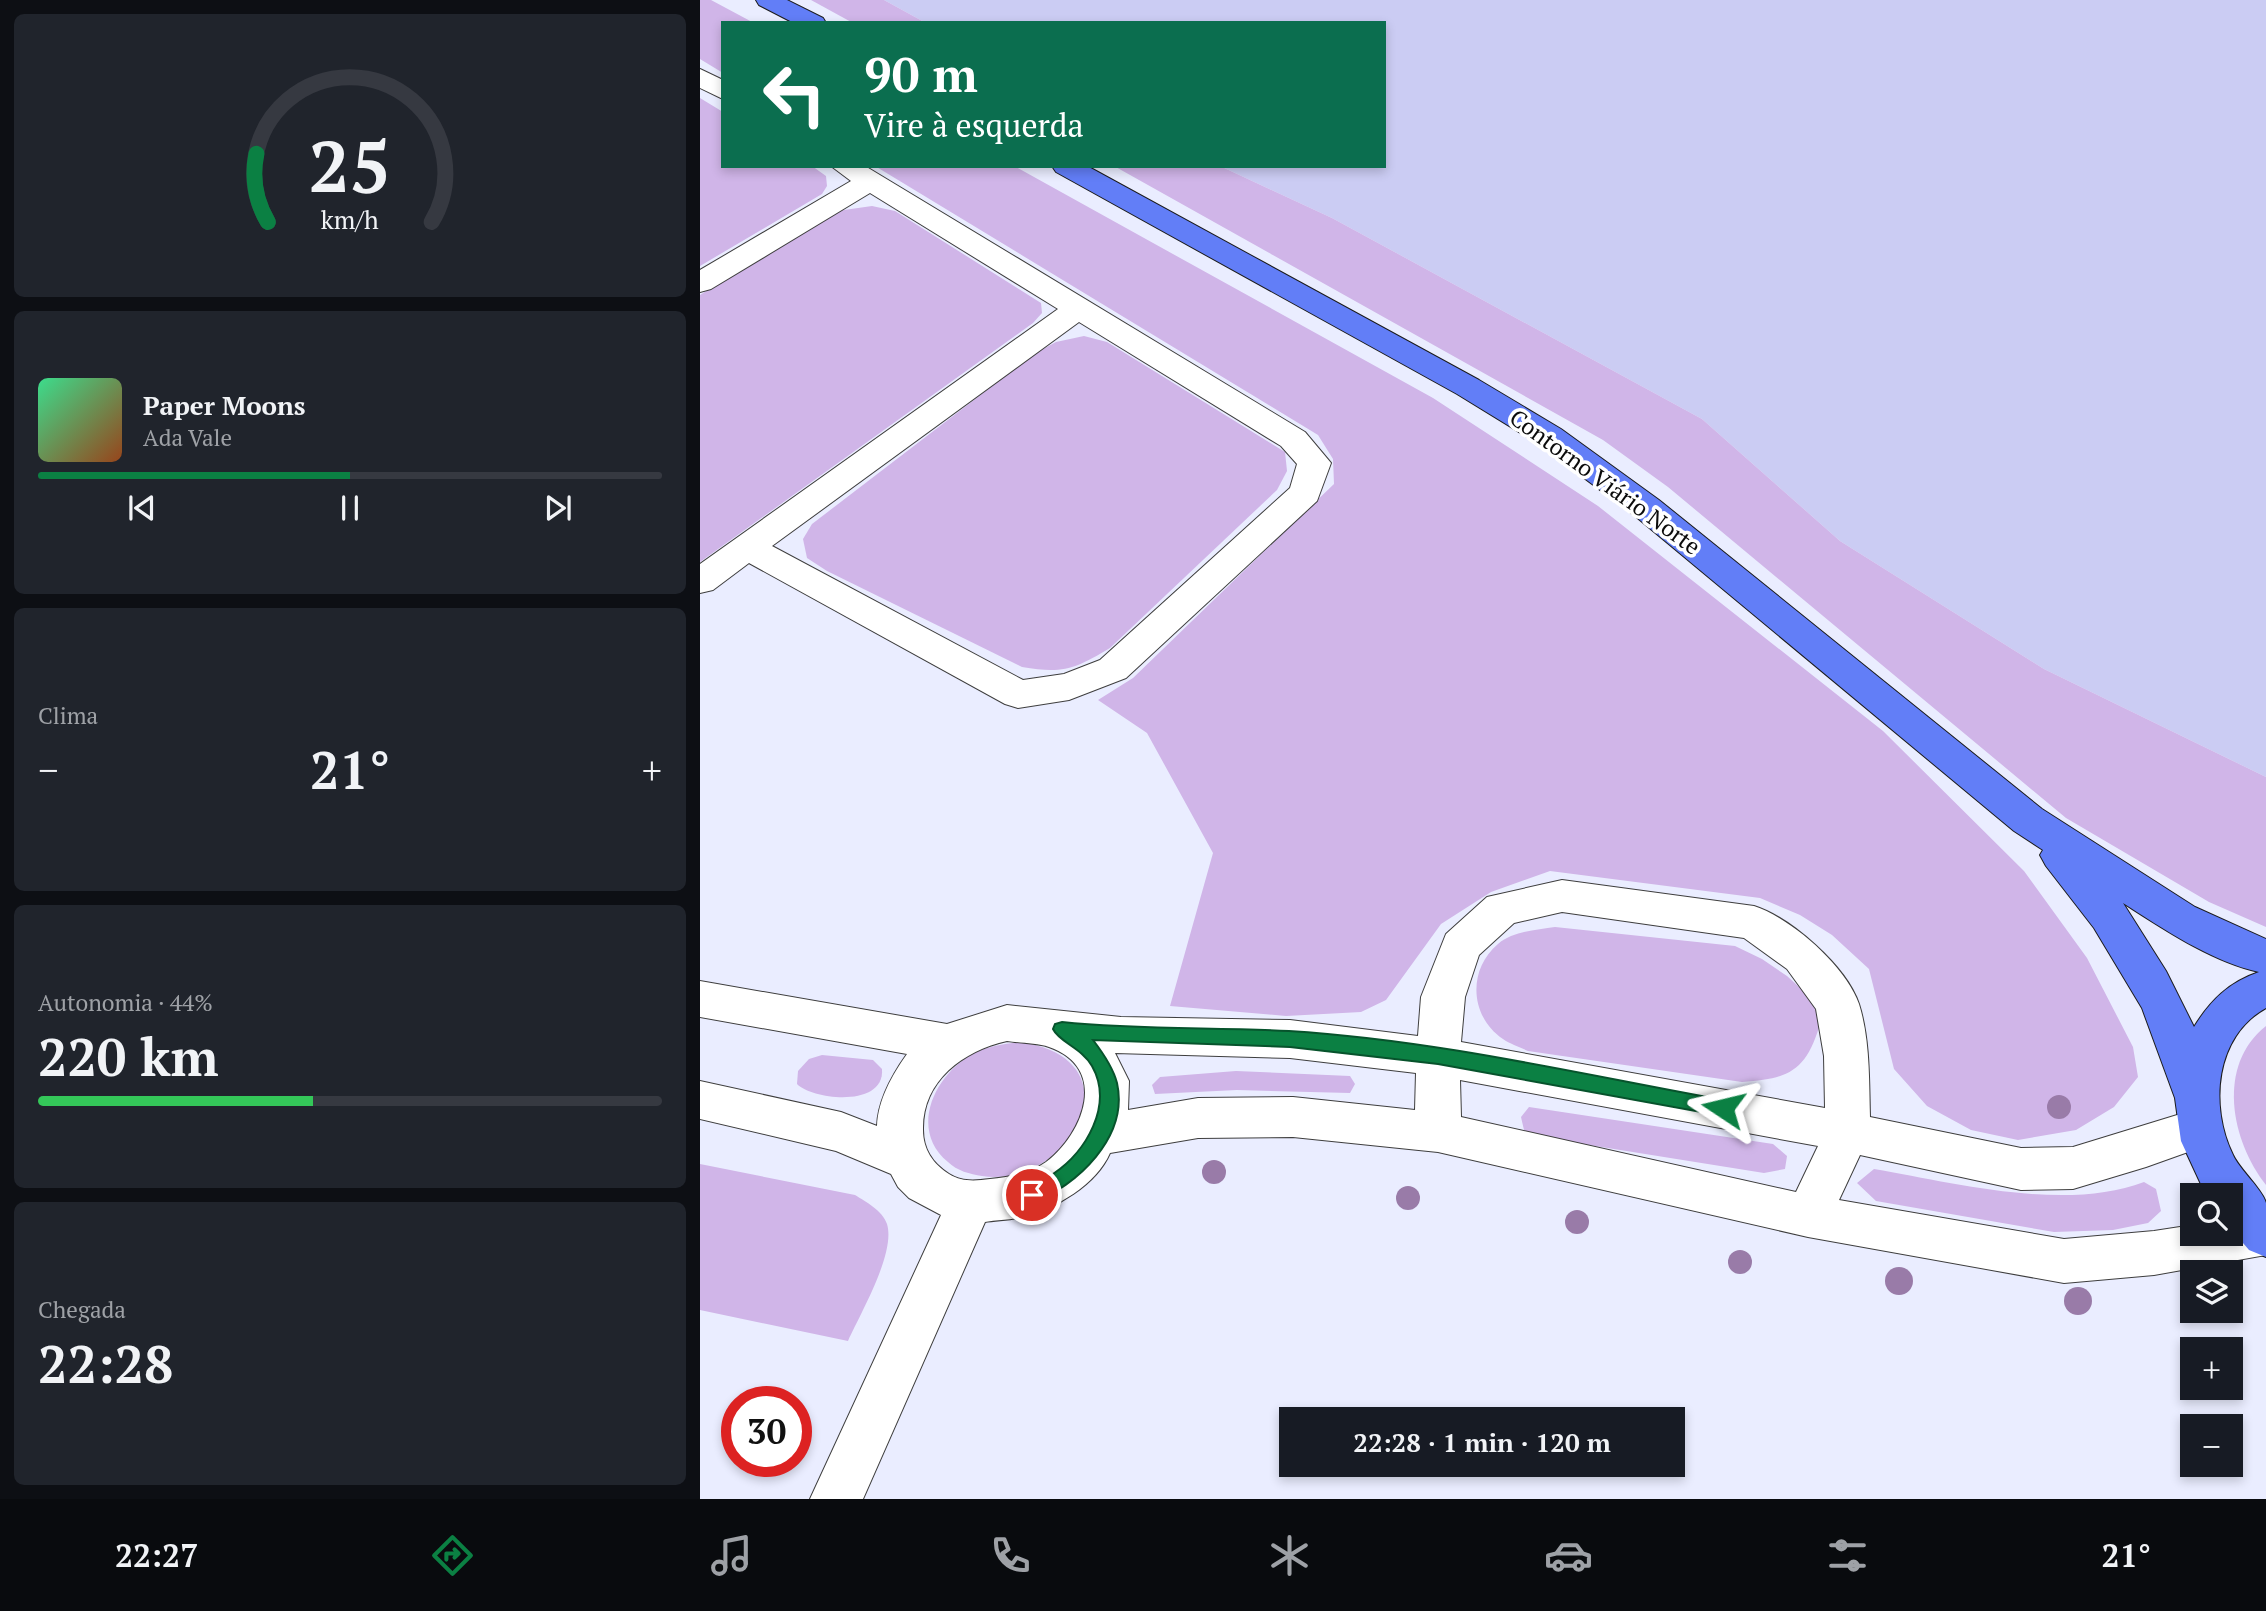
<!DOCTYPE html>
<html lang="pt">
<meta charset="utf-8">
<style>
:root{--surface:#171b24;--page:#20242c;--text:#f1f3f6;--muted:#9ea1a6;--line:#363941;--accent:#0b8043}
body{margin:0;font-family:"PT Serif",serif;background:var(--page);color:var(--text);height:100vh;display:flex;flex-direction:column;font-size:26px;white-space:nowrap}
*{box-sizing:border-box;margin:0}
p{font-size:23px;color:var(--muted)}
.icon{flex:none;width:38px;height:38px;fill:none;stroke:currentColor;stroke-width:2;stroke-linecap:round;stroke-linejoin:round}
.map{position:relative;flex:1;overflow:hidden}
.sheet{display:flex;flex-direction:column;gap:14px;padding:14px;background:#0d0f14;width:700px}
.sheet>*{flex:none}
.hud{position:absolute;left:21px;top:21px;width:665px;height:147px;border-radius:0px;box-shadow:0 4px 10px #0003;background:#0b6e4f;color:#fff;overflow:hidden}
.tools{position:absolute;left:1480px;top:1183px;display:grid;gap:14px}
.tools a{display:grid;place-items:center;width:63px;height:63px;border-radius:0px;background:var(--surface);box-shadow:0 4px 10px #0003;font-size:35px}
.speed{position:absolute;left:21px;top:1386px;display:flex;gap:14px;font-size:35px;font-weight:700;text-align:center}
.speed>*{display:grid;place-content:center;width:91px;height:91px;border-radius:50%;background:var(--surface);box-shadow:0 4px 10px #0003;line-height:1}
.speed .limit{border:10px solid #d22;background:#fff;color:#111}
.pin{position:absolute;display:grid;place-items:center;width:60px;height:60px;color:#fff;margin:-30px;border:4px solid #fff;border-radius:50%;box-shadow:0 2px 7px #0007}
.me{position:absolute;width:77px;margin:-38px;rotate:280deg;stroke-linejoin:round;filter:drop-shadow(0 0 5px #0008)}
.turn{display:flex;align-items:center;gap:24px;height:147px;padding:0 28px;font-size:32px}
.turn .icon{width:91px;height:91px;stroke-width:2.5}
.turn b{display:block;font-size:49px;line-height:60px}
.big{font-size:52px;font-weight:700;line-height:1.1}
.sheet .widget{flex:1;display:flex;flex-direction:column;justify-content:center;gap:10px;min-width:0;padding:0 24px;border-radius:10px;background:var(--page)}
.sheet .dial{align-items:center;gap:0}
.dial svg{height:182px;overflow:visible;fill:none;stroke:var(--line);stroke-width:7;stroke-linecap:round;text-anchor:middle}
.dial text{fill:var(--text);stroke:none}
.song{display:flex;align-items:center;gap:21px}
.cover{width:84px;height:84px;border-radius:10px;background:linear-gradient(135deg,hsl(150 70% 55%),hsl(20 70% 35%))}
.played{height:7px;border-radius:4px;background:linear-gradient(90deg,var(--accent) 50%,var(--line) 50%)}
.keys{display:flex;justify-content:space-around;direction:ltr}
.heat{display:flex;justify-content:space-between;align-items:center;font-size:38px;direction:ltr}
.charge{height:10px;border-radius:5px;background:linear-gradient(90deg,#34c759 44%,var(--line) 0)}
.trip{position:absolute;left:579px;top:1407px;width:406px;height:70px;border-radius:0px;background:var(--surface);box-shadow:0 4px 10px #0003;font-weight:700;line-height:70px;text-align:center}
.dock{display:flex;height:112px;justify-content:space-around;align-items:center;background:#090b0e;color:var(--muted)}
.dock .icon{width:49px;height:49px}
.dock .selected{color:var(--accent)}
.dock b{font-size:32px;color:var(--text)}
main{display:flex;flex:1;min-height:0}
.map>svg:first-child{display:block}
.farmland{fill:#cbccf3}
.green{fill:#d0b5e8}
.lines{fill:none;stroke-linecap:round;stroke-linejoin:round}
.minor-casing{stroke:#3e3e3e;stroke-width:2}
.major-casing{stroke:#1c1c1c;stroke-width:2}
.minor{fill:#fff;fill-rule:evenodd}
.major{fill:#627ef7;fill-rule:evenodd}
.tree{fill:#997ba8}
.route{fill:#0b8043;stroke:#07532c;stroke-width:2}
.labels{text-anchor:middle;stroke-width:7;stroke-linejoin:round;paint-order:stroke}
.street-label{font-size:23px;fill:#0b0b0b;stroke:#fff}
</style>
<main>
<section class="sheet">
<div class="widget dial"><svg viewBox="0 0 100 80">
<path d="M14 69A42 42 0 1 1 86 69"/>
<path d="M14 69A42 42 0 0 1 9 39" stroke="#0b8043"/>
<text x="50" y="56" font-size="32" font-weight="700">25</text>
<text x="50" y="72" font-size="11">km/h</text>
</svg></div>
<div class="widget">
<div class="song"><i class="cover"></i><div><b>Paper Moons</b><p>Ada Vale</p></div></div>
<div class="played"></div>
<div class="keys"><svg class="icon" aria-label="previous" viewBox="0 0 24 24"><path d="M18 5L8 12l10 7zM5 5v14"/></svg><svg class="icon" aria-label="pause" viewBox="0 0 24 24"><path d="M8 5v14M16 5v14"/></svg><svg class="icon" aria-label="next" viewBox="0 0 24 24"><path d="M6 5l10 7-10 7zM19 5v14"/></svg></div>
</div>
<div class="widget"><p>Clima</p>
<div class="heat"><a>−</a><b class="big">21°</b><a>+</a></div>
</div>
<div class="widget"><p>Autonomia · 44%</p><b class="big">220 km</b><div class="charge"></div></div>
<div class="widget"><p>Chegada</p><b class="big">22:28</b></div>
</section>
<div class="map">
<svg width="1566" height="1499" viewBox="0 0 1566 1499">
<rect width="100%" height="100%" fill="#eaedff"/>
<polygon class="farmland" points="184,0 1566,0 1566,777 1344,669 1140,541 1002,419 632,218 520,166 684,166 684,23 226,23"/>
<g class="green">
<polygon points="0,0 11,0 54,23 23,23 23,73 0,59"/>
<polygon points="111,0 184,0 226,23 153,23"/>
<polygon points="0,98 23,112 23,166 112,166 126,176 127,186 122,194 0,266"/>
<polygon points="175,166 314,166 733,398 898,506 1183,731 1324,871 1387,958 1433,1047 1438,1077 1414,1107 1376,1130 1318,1140 1271,1130 1227,1106 1194,1069 1169,969 1132,935 1100,915 1060,898 850,871 791,892 741,924 686,1000 661,1012 586,1016 470,1006 513,853 447,733 398,700 433,678 634,484 633,459 618,435"/>
<polygon points="414,166 520,166 632,218 1002,419 1140,541 1344,669 1566,777 1566,927 1509,902 1366,818 968,487 903,440"/>
<polygon points="172,206 195,211 341,303 342,313 333,323 0,562 0,295 121,218 137,211"/>
<path d="M384,336L407,342L585,452L587,471L577,490L410,648C375,669 363,674 322,667L127,571L107,558L103,539L112,524L334,354L356,342Z"/>
<path d="M855,927L1035,946L1062,959L1087,976L1109,996L1121,1021C1107,1069 1092,1079 1042,1082L828,1051C820,1047 810,1044 803,1039C770,1017 767,970 798,944C813,931 836,930 855,927Z"/>
<path d="M1566,1026V1185C1531,1141 1516,1065 1566,1026Z"/>
<path d="M320,1042C441,1059 371,1189 282,1176C270,1174 257,1171 248,1162C208,1129 235,1074 274,1053C289,1046 304,1044 320,1042Z"/>
<path d="M122,1055L173,1060L182,1069C185,1108 113,1100 97,1084L98,1071L109,1059Z"/>
<polygon points="536,1071 650,1076 655,1084 650,1093 537,1090 455,1094 452,1085 460,1077"/>
<polygon points="829,1107 1073,1144 1087,1156 1085,1169 1064,1173 839,1137 824,1130 821,1117"/>
<path d="M0,1164L155,1195C166,1202 182,1210 187,1224C196,1253 160,1314 148,1341L0,1310Z"/>
<path d="M1174,1169C1255,1183 1366,1212 1444,1182L1456,1189L1461,1211L1448,1223L1413,1230L1354,1232L1176,1201L1157,1183Z"/>
</g>
<g class="lines">
<defs>
<g id="minor">
<polygon points="0,69 23,80 23,99 0,88"/>
<path d="M131,166H165L605,432L631,463L617,501L426,678L369,700L318,708L305,704L49,563L13,590L0,593V564L358,309L170,193L11,289L0,292V270L151,181ZM379,322L581,446L597,464L590,488L400,660L364,674L323,680L72,546Z"/>
<path d="M862,880L1054,906C1091,918 1146,966 1159,1004C1170,1039 1169,1080 1170,1117L1321,1148L1373,1147L1500,1108L1516,1114L1523,1128L1516,1142L1446,1167L1373,1189L1321,1190L1160,1155L1139,1200L1364,1239L1454,1231L1493,1225V1234H1531V1218L1565,1212L1566,1255L1454,1275L1364,1283L1108,1237L738,1152L593,1137L498,1138L410,1153C396,1185 356,1208 323,1217C311,1220 297,1220 285,1222L163,1499H110L241,1215L209,1198L198,1187L191,1174L136,1151L0,1119V1081L141,1112L177,1126C178,1100 192,1075 207,1054L0,1017V981L247,1024L307,1005L421,1017L590,1020L718,1036L721,997L746,934L787,897ZM862,912L1044,938L1087,969L1116,1009L1124,1056L1125,1108L761,1042L765,997L779,955L814,923ZM307,1041C320,1043 337,1043 349,1047C409,1068 384,1133 346,1162C329,1174 310,1177 290,1179C275,1181 262,1182 249,1174C233,1164 223,1149 223,1130C222,1081 263,1051 307,1041ZM415,1053L590,1058L716,1073L715,1110L593,1097L498,1098L428,1110L429,1081ZM760,1080L1118,1146L1096,1192L761,1117Z"/>
</g>
<g id="major">
<polygon points="56,0 87,0 123,18 126,23 94,23 59,5"/>
<path d="M352,166H387L779,380L861,429L959,500L1342,809L1495,907L1566,939V1008C1515,1036 1509,1106 1533,1155C1539,1169 1563,1190 1566,1203C1566,1219 1566,1240 1566,1257L1549,1250L1531,1229V1195H1506L1481,1141L1475,1098L1442,1008L1394,928L1346,866L1340,855L1343,850L1314,831L935,516L837,443L757,394L356,172ZM1423,903C1462,928 1512,962 1559,972C1529,982 1510,1001 1494,1027L1466,971Z"/>
</g>
</defs>
<use href="#minor" class="minor-casing"/>
<use href="#major" class="major-casing"/>
<use href="#minor" class="minor"/>
<use href="#major" class="major"/>
</g>
<g class="tree">
<circle cx="1359" cy="1107" r="12"/>
<circle cx="514" cy="1172" r="12"/>
<circle cx="708" cy="1198" r="12"/>
<circle cx="877" cy="1222" r="12"/>
<circle cx="1040" cy="1262" r="12"/>
<circle cx="1199" cy="1281" r="14"/>
<circle cx="1378" cy="1301" r="14"/>
</g>
<path class="route" d="M362,1022C438,1030 513,1027 589,1031C735,1040 880,1074 1023,1100L1030,1102L1033,1108L1030,1113L1023,1116L738,1064L590,1047L393,1040C403,1053 413,1067 417,1083C429,1137 377,1186 332,1203L325,1201L322,1195C328,1183 343,1181 353,1174C386,1152 414,1105 392,1066C382,1048 359,1042 353,1029L355,1024Z"/>
<g class="labels">
<g class="street-label">
<text transform="translate(905 482) rotate(36)" y="8">Contorno Viário Norte</text>
</g>
</g>
</svg>
<div class="tools">
<a><svg class="icon" aria-label="search" viewBox="0 0 24 24"><circle cx="10" cy="10" r="6"/><path d="M15 15l6 6"/></svg></a>
<a><svg class="icon" aria-label="layers" viewBox="0 0 24 24"><path d="M12 4l9 5-9 5-9-5zM3 14l9 5 9-5"/></svg></a>
<a>+</a>
<a>−</a>
</div>
<div class="speed"><div class="limit">30</div></div>
<div class="pin" style="left:332px;top:1195px;background:#d93025"><svg class="icon" aria-label="arrive" viewBox="0 0 24 24"><path d="M6 21V4h12l-3 4 3 4H6"/></svg></div>
<svg class="me" style="left:1023px;top:1108px" viewBox="-20 -20 40 40"><path d="M0-17L14 15 0 8-14 15z" fill="#0b8043" stroke="#fff" stroke-width="4"/></svg>
<div class="trip">22:28 · 1 min · 120 m</div>
<div class="hud">
<div class="turn"><svg class="icon" aria-label="left" viewBox="0 0 24 24"><path d="M17 20v-9H6M10 6l-5 5 5 5"/></svg><div><b>90 m</b>Vire à esquerda</div></div>
</div>
</div>
</main>
<nav class="dock">
<b>22:27</b>
<svg class="icon selected" aria-label="directions" viewBox="0 0 24 24"><path d="M12 3l9 9-9 9-9-9zM9 14v-3h6M13 9l2 2-2 2"/></svg>
<svg class="icon" aria-label="music" viewBox="0 0 24 24"><path d="M9 18V5l10-2v13"/><circle cx="6" cy="18" r="3"/><circle cx="16" cy="16" r="3"/></svg>
<svg class="icon" aria-label="phone" viewBox="0 0 24 24"><path d="M5 4h4l2 5-3 2q2 4 5 5l2-3 5 2v4C11 20 4 13 5 4z"/></svg>
<svg class="icon" aria-label="climate" viewBox="0 0 24 24"><path d="M12 3v18M4 7l16 10M4 17L20 7"/></svg>
<svg class="icon" aria-label="car" viewBox="0 0 24 24"><path d="M5 17H2v-5l4-1 3-4h7l3 4 3 1v5h-3M9 17h6M6 11h13"/><circle cx="7" cy="17" r="2"/><circle cx="17" cy="17" r="2"/></svg>
<svg class="icon" aria-label="filters" viewBox="0 0 24 24"><path d="M4 7h16M4 17h16"/><circle cx="9" cy="7" r="2"/><circle cx="15" cy="17" r="2"/></svg>
<b>21°</b>
</nav>
